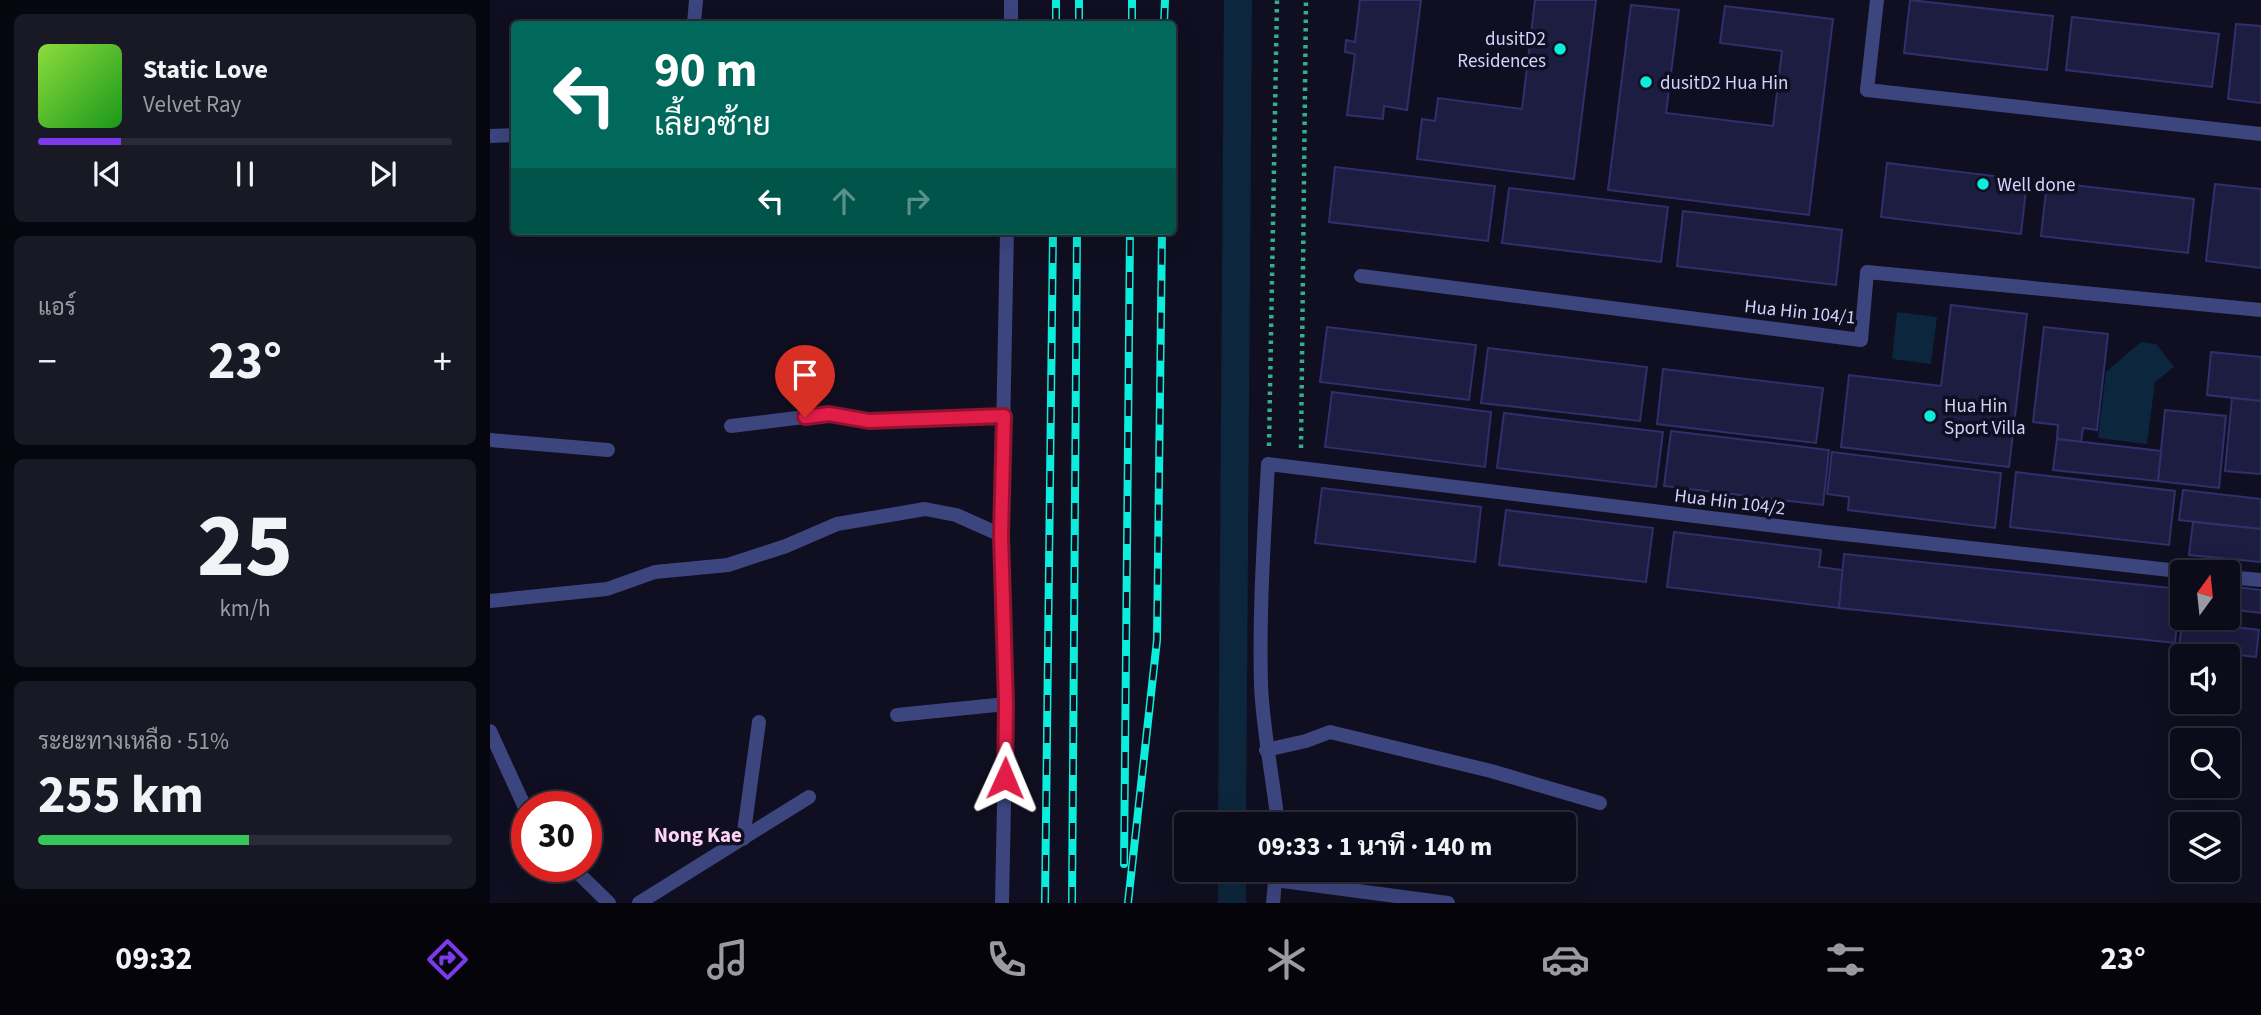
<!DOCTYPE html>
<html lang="th">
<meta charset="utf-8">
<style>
:root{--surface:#0b0b19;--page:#191926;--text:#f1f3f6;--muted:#9a9ba2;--line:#2b2b38;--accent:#7c3aed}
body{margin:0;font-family:"Source Sans 3",Sarabun,sans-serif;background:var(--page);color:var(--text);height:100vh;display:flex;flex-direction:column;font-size:26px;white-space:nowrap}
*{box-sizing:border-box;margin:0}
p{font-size:23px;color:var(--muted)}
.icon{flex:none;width:38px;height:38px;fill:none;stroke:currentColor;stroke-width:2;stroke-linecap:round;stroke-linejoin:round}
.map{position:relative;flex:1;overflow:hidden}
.details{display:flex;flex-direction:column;gap:14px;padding:14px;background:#06060e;width:490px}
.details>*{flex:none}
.guide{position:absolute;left:21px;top:21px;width:665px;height:214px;border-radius:7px;box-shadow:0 7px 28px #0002,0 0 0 2px var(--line);background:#00695c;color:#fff;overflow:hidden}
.needle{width:46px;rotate:15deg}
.controls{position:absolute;left:1680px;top:560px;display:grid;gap:14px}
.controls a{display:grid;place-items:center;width:70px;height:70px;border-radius:7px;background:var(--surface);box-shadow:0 7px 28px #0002,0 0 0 2px var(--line);font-size:35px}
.speed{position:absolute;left:21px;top:791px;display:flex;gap:14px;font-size:35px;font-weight:700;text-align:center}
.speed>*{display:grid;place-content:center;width:91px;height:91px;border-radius:50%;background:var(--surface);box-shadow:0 7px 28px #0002,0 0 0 2px var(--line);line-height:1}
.speed .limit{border:10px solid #d22;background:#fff;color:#111}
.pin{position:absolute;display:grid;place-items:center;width:60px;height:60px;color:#fff;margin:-72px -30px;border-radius:50% 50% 50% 0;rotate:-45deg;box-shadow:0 0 7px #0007}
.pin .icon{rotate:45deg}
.me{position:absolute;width:77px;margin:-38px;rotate:1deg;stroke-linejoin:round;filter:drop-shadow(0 0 5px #0008)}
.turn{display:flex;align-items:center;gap:24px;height:147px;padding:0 28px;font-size:32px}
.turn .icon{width:91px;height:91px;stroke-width:2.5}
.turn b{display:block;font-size:49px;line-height:60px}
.lanes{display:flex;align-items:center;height:66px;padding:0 28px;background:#0003;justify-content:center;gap:35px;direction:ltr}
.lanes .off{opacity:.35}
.big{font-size:52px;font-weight:700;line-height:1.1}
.details .tile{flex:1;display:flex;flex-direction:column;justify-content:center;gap:10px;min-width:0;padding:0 24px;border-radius:10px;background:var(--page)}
.details .dial{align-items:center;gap:0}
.dial b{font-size:91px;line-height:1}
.song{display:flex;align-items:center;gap:21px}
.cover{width:84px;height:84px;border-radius:10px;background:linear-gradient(135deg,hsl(90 70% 55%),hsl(120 70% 35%))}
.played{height:7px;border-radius:4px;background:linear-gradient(90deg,var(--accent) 20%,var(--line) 20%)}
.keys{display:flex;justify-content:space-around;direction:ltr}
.heat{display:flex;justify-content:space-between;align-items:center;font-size:38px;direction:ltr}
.charge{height:10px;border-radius:5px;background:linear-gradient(90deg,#34c759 51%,var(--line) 0)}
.trip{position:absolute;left:684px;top:812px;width:402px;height:70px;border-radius:7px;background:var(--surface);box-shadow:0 7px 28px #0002,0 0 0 2px var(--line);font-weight:700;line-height:70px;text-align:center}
.menu{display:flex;height:112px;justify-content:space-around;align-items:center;background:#04040a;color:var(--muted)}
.menu .icon{width:49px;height:49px}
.menu .active{color:var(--accent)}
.menu b{font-size:32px;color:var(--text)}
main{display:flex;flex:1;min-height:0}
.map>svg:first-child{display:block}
.water{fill:#0c263d}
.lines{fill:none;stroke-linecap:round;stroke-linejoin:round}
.canal{stroke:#0c263d;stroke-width:28}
.building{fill:#1d1c41;stroke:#302f6c;stroke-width:2}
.path{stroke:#35ad91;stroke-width:4.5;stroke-dasharray:3.5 5;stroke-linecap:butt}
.lane{stroke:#3c457e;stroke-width:14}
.street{stroke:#3c457e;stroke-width:14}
.rail-casing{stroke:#0ceddc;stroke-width:8}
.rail{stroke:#0f0f21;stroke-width:5;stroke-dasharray:16;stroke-linecap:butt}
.route-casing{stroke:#92132f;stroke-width:18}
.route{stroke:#e11d48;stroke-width:12}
.poi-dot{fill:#0ceddc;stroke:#0f0f21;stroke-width:2.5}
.labels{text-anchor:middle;stroke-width:7;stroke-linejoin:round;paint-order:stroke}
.poi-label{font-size:19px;fill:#d1d4fd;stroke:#0f0f21;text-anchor:start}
.street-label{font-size:19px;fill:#d1d4fd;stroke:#0f0f21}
.neighbourhood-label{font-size:21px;font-weight:bold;fill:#fdd3f5;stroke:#0f0f21}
</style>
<main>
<section class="details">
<div class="tile">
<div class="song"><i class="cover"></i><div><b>Static Love</b><p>Velvet Ray</p></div></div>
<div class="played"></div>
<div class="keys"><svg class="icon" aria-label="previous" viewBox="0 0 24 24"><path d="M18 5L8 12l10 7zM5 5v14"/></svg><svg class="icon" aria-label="pause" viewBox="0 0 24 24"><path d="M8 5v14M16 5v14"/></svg><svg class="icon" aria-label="next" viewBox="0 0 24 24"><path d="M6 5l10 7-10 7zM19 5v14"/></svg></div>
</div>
<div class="tile"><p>แอร์</p>
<div class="heat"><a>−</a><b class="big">23°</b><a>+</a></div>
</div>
<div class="tile dial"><b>25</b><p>km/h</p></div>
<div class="tile"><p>ระยะทางเหลือ · 51%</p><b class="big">255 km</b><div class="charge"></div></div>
</section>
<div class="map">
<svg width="1771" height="903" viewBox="0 0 1771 903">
<rect width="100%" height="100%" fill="#0f0f21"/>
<g class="water">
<polygon points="1407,312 1447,317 1441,364 1402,359"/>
<polygon points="1651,342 1666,344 1684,367 1665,382 1657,444 1608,438 1616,372"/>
</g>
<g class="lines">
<g class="canal">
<polyline points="742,824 748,0"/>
<polyline points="742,903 742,870"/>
</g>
</g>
<g class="building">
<polygon points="870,0 931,0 917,110 894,106 893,119 857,115 865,54 855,52 856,40 865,42"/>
<polygon points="1045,0 1106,0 1084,179 927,159 932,119 945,121 948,98 1032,109"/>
<polygon points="1420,0 1563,16 1557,70 1414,53"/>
<polygon points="1141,5 1189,10 1176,113 1283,126 1292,51 1230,43 1235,6 1343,19 1319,215 1118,190"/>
<polygon points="1582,17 1729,34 1722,87 1576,70"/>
<polygon points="1746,24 1771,26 1771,103 1738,99"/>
<polygon points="1397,163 1537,180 1531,234 1391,217"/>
<polygon points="845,167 1005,186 998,241 839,222"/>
<polygon points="1557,182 1704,199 1698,253 1551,236"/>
<polygon points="1725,184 1771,189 1771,268 1716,261"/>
<polygon points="1019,188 1178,207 1171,262 1012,243"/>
<polygon points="1193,211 1352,230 1346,285 1187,266"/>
<polygon points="1461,305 1537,314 1519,467 1351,447 1359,375 1451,386"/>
<polygon points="837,327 986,345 979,400 830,382"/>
<polygon points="1554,327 1618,334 1607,430 1593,428 1591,442 1567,439 1568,425 1543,422"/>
<polygon points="998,348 1157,367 1150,421 991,403"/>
<polygon points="1721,352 1771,357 1771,401 1717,395"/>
<polygon points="1173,369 1333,388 1326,443 1167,424"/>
<polygon points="842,392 1001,412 995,467 835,447"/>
<polygon points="1742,398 1771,401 1771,474 1735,471"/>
<polygon points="1675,410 1736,416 1729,488 1668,481"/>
<polygon points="1014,413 1173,432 1166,487 1007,468"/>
<polygon points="1181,431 1339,450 1333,505 1174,486"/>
<polygon points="1567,439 1671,451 1668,481 1563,470"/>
<polygon points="1342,452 1511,473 1505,528 1358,510 1359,497 1337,494"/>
<polygon points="1526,472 1685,491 1679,545 1520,527"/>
<polygon points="832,488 991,507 985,562 825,543"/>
<polygon points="1693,490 1771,499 1771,529 1689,520"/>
<polygon points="1016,510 1163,528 1156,582 1009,565"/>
<polygon points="1703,522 1771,529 1771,562 1699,555"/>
<polygon points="1184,532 1331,550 1329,567 1353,570 1349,608 1177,587"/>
<polygon points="1354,554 1690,589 1685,643 1349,608"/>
<polygon points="1738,586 1771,590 1771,613 1738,609"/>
<polygon points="1692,621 1769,630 1766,657 1689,649"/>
</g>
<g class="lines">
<g class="path">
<polyline points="779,446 787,0"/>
<polyline points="811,448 816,0"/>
</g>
<g class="lane">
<polyline points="204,24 206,0"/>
<polyline points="1377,90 1387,0"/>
<polyline points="253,839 269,722"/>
</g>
<g class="street">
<polyline points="521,24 521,0"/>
<polyline points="1377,90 1771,134"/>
<polyline points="0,136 24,135"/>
<polyline points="871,276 1371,340 1377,272 1771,310"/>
<polyline points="241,426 339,414 379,421 514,416"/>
<polyline points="0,440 118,450"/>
<polyline points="1738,577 1771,580"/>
<polyline points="0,601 117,589 165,572 238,565 296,546 347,524 435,509 466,515 511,535"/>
<polyline points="407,715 516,704"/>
<polyline points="0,731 37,812"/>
<polyline points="776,750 816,741 840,732 1001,771 1110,803"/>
<path d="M788,824C783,778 773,732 771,685C769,612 774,538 778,464L1336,532L1698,572"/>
<polyline points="81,866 119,903"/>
<polyline points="785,880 958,903"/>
<polyline points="149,903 319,797"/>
<polyline points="512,903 516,704 511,535 517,231"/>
<polyline points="783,903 786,870"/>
</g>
<defs>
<g id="rail">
<polyline points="566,24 566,0"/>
<polyline points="589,24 589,0"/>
<polyline points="642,24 642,0"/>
<polyline points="674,24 675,0"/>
<polyline points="634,864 640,231"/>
<polyline points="555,903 563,231"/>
<polyline points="582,903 587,231"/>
<polyline points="638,903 667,640 672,231"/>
</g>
</defs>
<use href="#rail" class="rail-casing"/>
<use href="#rail" class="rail"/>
</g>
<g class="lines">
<defs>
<polyline id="route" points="315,417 339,414 379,421 514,416 511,535 516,704 515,778"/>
</defs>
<use href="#route" class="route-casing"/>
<use href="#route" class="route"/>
</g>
<g class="poi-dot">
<circle cx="1070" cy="49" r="7"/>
<circle cx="1156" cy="82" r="7"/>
<circle cx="1493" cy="184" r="7"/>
<circle cx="1440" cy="416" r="7"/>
</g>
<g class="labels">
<g class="poi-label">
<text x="1056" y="45" text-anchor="end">dusitD2<tspan x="1056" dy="22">Residences</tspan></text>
<text x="1170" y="89">dusitD2 Hua Hin</text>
<text x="1507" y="191">Well done</text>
<text x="1454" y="412">Hua Hin<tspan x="1454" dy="22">Sport Villa</tspan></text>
</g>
<g class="street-label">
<text transform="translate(1310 311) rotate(6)" y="7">Hua Hin 104/1</text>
<text transform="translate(1240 501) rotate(7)" y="7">Hua Hin 104/2</text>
</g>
<g class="neighbourhood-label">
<text x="208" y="842">Nong Kae</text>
</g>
</g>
</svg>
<div class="controls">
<a><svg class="needle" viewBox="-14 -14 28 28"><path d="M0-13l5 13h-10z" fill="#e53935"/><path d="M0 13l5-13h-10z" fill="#9a9ba2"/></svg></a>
<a><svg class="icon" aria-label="sound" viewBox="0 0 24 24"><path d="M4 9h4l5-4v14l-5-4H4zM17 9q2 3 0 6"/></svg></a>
<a><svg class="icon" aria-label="search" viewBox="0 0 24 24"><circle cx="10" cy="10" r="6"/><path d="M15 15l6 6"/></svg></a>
<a><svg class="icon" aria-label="layers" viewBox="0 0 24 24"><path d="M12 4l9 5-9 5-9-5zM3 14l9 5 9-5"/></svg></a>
</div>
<div class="speed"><div class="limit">30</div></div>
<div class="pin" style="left:315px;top:417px;background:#d93025"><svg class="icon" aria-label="arrive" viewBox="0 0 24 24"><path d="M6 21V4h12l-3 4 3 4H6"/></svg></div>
<svg class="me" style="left:515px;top:778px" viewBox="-20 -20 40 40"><path d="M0-17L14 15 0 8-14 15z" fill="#e11d48" stroke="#fff" stroke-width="4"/></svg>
<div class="trip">09:33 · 1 นาที · 140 m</div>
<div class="guide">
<div class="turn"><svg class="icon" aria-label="left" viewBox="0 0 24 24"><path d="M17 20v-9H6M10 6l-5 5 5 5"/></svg><div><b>90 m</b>เลี้ยวซ้าย</div></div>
<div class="lanes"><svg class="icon" aria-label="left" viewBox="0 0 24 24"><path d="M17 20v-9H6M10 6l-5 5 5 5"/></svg><svg class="icon off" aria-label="ahead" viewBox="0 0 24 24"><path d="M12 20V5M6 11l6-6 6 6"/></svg><svg class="icon off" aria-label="right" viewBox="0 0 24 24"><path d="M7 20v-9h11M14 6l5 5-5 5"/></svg></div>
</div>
</div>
</main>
<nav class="menu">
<b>09:32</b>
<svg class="icon active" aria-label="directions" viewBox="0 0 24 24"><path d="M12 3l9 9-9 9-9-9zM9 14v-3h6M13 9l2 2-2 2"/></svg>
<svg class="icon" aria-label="music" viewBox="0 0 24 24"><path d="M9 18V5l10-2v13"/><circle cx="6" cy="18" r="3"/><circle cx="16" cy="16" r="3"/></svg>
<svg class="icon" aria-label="phone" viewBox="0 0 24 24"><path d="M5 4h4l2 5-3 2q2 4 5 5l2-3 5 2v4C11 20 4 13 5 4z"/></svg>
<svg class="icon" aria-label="climate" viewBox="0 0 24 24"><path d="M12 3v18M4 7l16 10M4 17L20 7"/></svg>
<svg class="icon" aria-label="car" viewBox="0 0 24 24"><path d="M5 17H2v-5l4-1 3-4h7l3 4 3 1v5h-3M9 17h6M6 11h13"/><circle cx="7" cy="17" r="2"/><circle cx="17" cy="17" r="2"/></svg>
<svg class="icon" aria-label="filters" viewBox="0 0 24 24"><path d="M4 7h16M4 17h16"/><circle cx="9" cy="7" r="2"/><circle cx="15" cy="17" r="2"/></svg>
<b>23°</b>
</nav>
